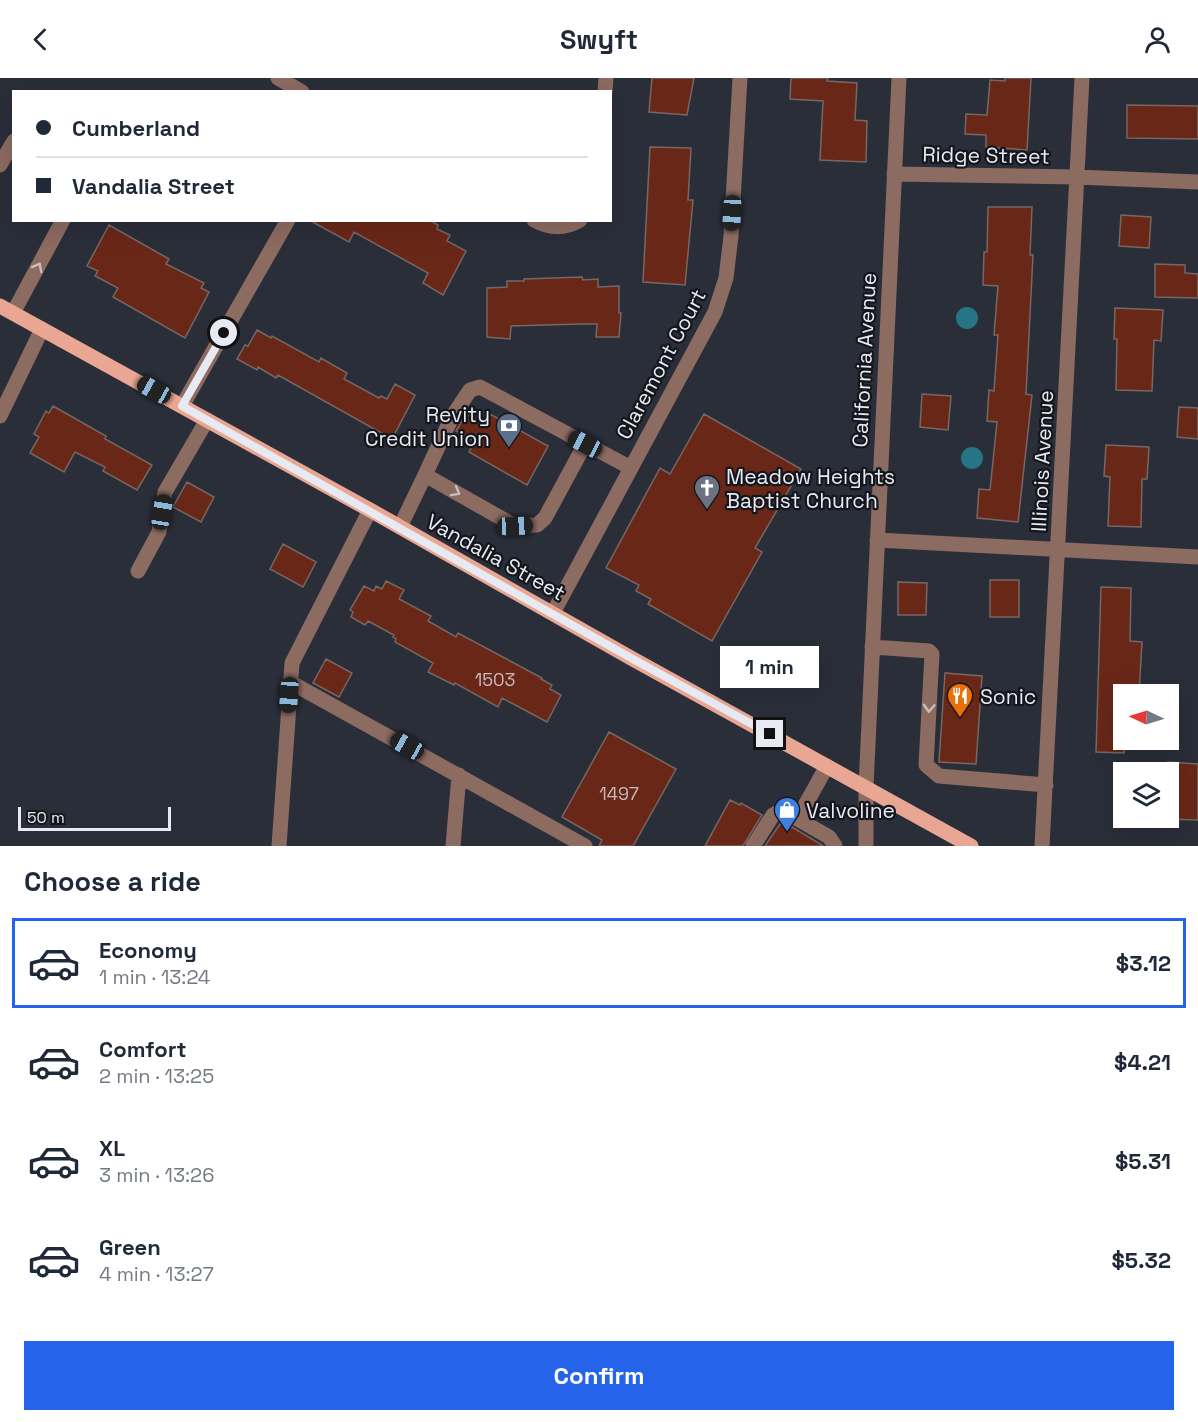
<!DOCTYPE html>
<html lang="en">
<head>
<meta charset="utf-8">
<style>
  :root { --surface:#fff; --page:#f2f2f3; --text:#1f2937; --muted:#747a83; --line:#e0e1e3; --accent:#2563eb }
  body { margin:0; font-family:"Space Grotesk",sans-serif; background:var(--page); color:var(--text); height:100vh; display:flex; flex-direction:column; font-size:22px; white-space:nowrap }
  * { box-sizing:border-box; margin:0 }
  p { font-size:20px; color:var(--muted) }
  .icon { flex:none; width:33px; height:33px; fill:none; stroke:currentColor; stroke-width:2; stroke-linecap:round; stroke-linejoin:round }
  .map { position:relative; height:768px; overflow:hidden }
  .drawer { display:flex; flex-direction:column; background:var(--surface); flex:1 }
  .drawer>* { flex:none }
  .banner { position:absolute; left:12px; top:12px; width:600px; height:132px; border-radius:0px; box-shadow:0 6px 24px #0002; display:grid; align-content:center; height:132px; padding:0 24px; background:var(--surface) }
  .needle { width:39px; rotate:274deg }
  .controls { position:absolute; left:1113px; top:606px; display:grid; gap:12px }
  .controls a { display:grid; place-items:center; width:66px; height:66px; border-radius:0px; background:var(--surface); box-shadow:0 6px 24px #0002; font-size:30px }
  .scale { position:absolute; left:18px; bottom:15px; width:153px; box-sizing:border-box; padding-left:6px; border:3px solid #e7eaf2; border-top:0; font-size:16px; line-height:21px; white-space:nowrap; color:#e7eaf2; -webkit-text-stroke:4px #14161c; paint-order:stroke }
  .end { position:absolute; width:27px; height:27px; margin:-14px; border:8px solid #e7eaf2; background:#111; box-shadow:0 0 0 3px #111 }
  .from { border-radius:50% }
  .bubble { position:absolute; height:42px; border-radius:0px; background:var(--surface); box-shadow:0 6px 24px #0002; font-size:20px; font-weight:700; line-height:42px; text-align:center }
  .car { position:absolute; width:18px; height:36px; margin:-18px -9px; border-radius:8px; box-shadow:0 0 4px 2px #0007; background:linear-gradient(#222 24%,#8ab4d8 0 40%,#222 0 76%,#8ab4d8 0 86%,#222 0) }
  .banner b { display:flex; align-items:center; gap:21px; height:57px; font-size:22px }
  .banner b+b { border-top:2px solid var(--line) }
  .banner i { width:15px; height:15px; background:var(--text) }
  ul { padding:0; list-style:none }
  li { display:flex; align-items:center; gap:18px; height:90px; margin:0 12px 9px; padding:0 12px; border:3px solid transparent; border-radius:0px }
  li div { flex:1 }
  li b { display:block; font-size:22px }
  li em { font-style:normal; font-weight:700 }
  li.active { border-color:var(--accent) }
  li>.icon { width:54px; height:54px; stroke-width:1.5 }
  h2 { padding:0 24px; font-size:27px; line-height:72px }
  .cta { display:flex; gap:12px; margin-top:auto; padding:12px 24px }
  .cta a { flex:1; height:69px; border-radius:0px; background:var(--accent); color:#fff; font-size:24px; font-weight:700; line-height:69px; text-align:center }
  header { display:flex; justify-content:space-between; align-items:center; height:78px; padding:0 24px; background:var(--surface); font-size:27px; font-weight:700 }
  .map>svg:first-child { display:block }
</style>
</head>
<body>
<header><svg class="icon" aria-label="back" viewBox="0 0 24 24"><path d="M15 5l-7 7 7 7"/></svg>Swyft<svg class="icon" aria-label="person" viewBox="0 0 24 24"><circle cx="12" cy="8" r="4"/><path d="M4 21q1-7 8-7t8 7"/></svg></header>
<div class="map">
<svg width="1198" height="768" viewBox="0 0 1198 768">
  <rect width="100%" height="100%" fill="#2a2e39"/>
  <!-- water -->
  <path fill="#257585" d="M956 240a11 11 0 1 1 22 0a11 11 0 1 1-22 0Z
    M961 380a11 11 0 1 1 22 0a11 11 0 1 1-22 0Z"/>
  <!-- building -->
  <path fill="#692718" stroke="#776763" stroke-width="1.5" d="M652,0h42l-7,37 -38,-3z
    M791,0h37l-1,3 30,2 -2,37 12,1 -1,41 -46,-2 3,-59 -33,-2z
    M1005,0h26l-4,72 -41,-3v-12l-21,-1 1,-20 21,1 3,-35 15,1z
    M1127,27l71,1v33l-71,-1z
    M650,69l41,1 -3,52h5l-8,85 -42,-3z
    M988,129h44l-2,48h3l-7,139 6,1 -14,127 -41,-4 2,-29 11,1 7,-68 -10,-1 2,-31 5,1 4,-56h-4l4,-49 -15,-1 1,-33h3z
    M1121,137l30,2 -2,31 -30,-2z
    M309,142h120l9,5 -1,4 13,6 -3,6 19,10 -23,44 -20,-12 5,-10 -74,-41 -5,10z
    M109,147l60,34 -3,5 38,19 -3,5 8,4 -24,46 -72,-41 5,-9 -23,-12 3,-5 -11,-5z
    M1155,186l30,1v8l13,1v24l-43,-1z
    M582,199l1,3 15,-1v8l21,-1v27h2l-2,24h-23l1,-13h-17l-69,2 -1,13 -23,-2v-49l20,-1v-6h17v-2z
    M1115,230l48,2 -2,31 -7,-1 -2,51 -36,-1 1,-51h-3z
    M257,252l14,8 1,-2 47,26 2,-4 26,15 -3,6 35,19 2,-2 6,3 8,-15 20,11 -23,44 -114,-64 -2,3 -18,-11 -1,3 -20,-11 8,-14 3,1z
    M922,316l29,2 -3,34 -28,-3z
    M53,328l53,30 -1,3 47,26 -15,25 -34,-19 2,-4 -30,-15 -11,20 -34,-19 9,-16 -5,-3 12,-23 3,2z
    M1179,329l19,1v31l-21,-2z
    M466,336l19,10 5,-10 58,32 -21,39 -58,-33 6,-11 -19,-10z
    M704,336l97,55 -46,79 7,4 -50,89 -64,-37 3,-5 -15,-8 3,-6 -33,-17 54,-100 10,6z
    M1106,367l43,2 -2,32h-5l-1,48 -33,-1 2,-49 -6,-1z
    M187,404l27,15 -13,25 -28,-15z
    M283,466l33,18 -13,25 -33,-18z
    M990,502h29v37h-29z
    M386,503l18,9 -5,9 32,17 -3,5 28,16 2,-4 84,45 -1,1 11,6 -2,4 11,6 -14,27 -45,-24 -4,9 -43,-24 -1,2 -26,-13 5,-9 -38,-21 1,-3 -3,-2 1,-2 -26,-14 -3,4 -14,-8 2,-5 -3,-2 14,-24 10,5 2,-5 6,3z
    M898,504l29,1 -1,32h-28z
    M1101,509l30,1 -1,53 12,1 -3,52h-15v59l-28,-1z
    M326,581l26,14 -13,24 -26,-14z
    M945,595l37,3 -6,88 -37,-2z
    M609,654l67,37 -43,77h-34l3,-6 -40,-23z
    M1168,684l30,2v56l-30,-1z
    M730,722l10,5 1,-2 21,12 -19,31h-38z
    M782,743l40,24 1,1h-58z"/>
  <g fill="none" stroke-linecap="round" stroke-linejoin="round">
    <!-- minor -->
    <path stroke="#8c6b61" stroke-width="15" d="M278,0l24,14
      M605,14l1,-14
      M0,87l14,-24
      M894,96l183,3 121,5
      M534,142c16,9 31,9 46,0
      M13,235l50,-93
      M182,328l106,-186
      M0,338l42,-87
      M585,366l-40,74 -8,7 -22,1 -90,-51 27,-58 18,-27 10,-3 151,81
      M400,449l25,-52
      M877,462l321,17
      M138,493l21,-39 6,-40 42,-72
      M553,535l162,-301 11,-34 5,-42 9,-158
      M872,569l57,4 3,3 -6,111 13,11 107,9
      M290,604l295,164
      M798,740l29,-52
      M279,768l13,-183 78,-153
      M453,768l6,-71
      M753,768l20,-31 9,-5 47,27 6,9
      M866,768v-59l33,-709
      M1042,768l40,-768"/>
    <!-- major -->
    <path stroke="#e9a793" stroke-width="15" d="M0,228l370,204 261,148 340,188"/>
  </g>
  <!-- one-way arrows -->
  <defs><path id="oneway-chevron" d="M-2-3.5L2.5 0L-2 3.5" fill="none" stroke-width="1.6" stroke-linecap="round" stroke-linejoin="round" transform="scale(1.5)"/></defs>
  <g stroke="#c7bebf">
    <use href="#oneway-chevron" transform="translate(38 189) rotate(-62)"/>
    <use href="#oneway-chevron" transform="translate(456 414) rotate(29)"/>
    <use href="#oneway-chevron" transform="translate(929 630) rotate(93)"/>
  </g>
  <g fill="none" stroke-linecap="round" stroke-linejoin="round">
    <!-- route -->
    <path stroke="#e7eaf2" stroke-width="8" d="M224,255l-42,73 449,252 139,76"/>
  </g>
  <!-- icons -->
  <defs>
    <symbol id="bank-pin" viewBox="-11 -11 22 30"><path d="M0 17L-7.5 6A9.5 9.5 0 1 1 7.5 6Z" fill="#5c6f8a" stroke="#14161c"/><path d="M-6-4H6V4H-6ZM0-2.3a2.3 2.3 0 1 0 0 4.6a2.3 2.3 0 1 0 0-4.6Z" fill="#fff"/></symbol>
    <symbol id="church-pin" viewBox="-11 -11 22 30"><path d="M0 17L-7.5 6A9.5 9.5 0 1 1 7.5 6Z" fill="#6b7280" stroke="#14161c"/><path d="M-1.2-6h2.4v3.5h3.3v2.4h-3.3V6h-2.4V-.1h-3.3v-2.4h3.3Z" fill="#fff"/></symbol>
    <symbol id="restaurant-pin" viewBox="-11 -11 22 30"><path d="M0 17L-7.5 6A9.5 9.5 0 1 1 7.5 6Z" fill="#e8710a" stroke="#14161c"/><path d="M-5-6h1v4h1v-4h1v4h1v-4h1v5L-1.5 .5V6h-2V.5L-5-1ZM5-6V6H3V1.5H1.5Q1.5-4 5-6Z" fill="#fff"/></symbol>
    <symbol id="shop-pin" viewBox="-11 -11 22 30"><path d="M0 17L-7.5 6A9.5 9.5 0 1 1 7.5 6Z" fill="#3f7fe0" stroke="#14161c"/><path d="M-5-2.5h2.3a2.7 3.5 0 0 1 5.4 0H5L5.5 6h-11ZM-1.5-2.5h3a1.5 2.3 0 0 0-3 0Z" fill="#fff"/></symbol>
  </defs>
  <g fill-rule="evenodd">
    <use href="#bank-pin" x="494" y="333" width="30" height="40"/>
    <use href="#church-pin" x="692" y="395" width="30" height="40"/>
    <use href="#restaurant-pin" x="945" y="603" width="30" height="40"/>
    <use href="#shop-pin" x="772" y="717" width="30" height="40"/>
  </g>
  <g text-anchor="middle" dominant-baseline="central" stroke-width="4.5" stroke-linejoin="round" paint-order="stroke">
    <!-- number labels -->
    <g font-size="18" fill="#c8b9bc">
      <text x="495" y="601">1503</text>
      <text x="619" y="715">1497</text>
    </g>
    <!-- street labels -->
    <g font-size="21" fill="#e7eaf2" stroke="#14161c">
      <text transform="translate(986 77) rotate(1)">Ridge Street</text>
      <text transform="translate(864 282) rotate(-87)">California Avenue</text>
      <text transform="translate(661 286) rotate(-62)">Claremont Court</text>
      <text transform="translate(1042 383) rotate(-87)">Illinois Avenue</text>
      <text transform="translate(496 479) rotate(29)">Vandalia Street</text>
    </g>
    <!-- poi labels -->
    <g font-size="21" fill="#e7eaf2" stroke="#14161c" text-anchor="start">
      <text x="490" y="336" text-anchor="end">Revity<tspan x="490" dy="24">Credit Union</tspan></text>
      <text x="726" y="398">Meadow Heights<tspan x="726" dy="24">Baptist Church</tspan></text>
      <text x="980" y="618">Sonic</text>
      <text x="806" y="732">Valvoline</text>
    </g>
  </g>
</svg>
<div class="controls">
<a><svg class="needle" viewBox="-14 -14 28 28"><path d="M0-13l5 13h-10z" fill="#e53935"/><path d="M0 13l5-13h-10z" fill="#747a83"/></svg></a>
<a><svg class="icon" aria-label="layers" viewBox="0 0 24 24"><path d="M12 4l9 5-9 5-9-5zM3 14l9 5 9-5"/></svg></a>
</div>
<div class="scale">50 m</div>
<i class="end from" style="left:224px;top:255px"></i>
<i class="end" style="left:770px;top:656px"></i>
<div class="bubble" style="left:720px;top:568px;width:99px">1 min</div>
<i class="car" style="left:732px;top:135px;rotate:183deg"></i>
<i class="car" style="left:154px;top:312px;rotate:299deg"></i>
<i class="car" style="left:585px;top:366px;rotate:298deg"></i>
<i class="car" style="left:162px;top:434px;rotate:9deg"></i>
<i class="car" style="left:515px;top:448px;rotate:88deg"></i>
<i class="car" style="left:289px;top:617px;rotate:184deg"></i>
<i class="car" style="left:407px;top:668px;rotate:299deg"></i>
<div class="banner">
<b><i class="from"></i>Cumberland</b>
<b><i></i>Vandalia Street</b>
</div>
</div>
<section class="drawer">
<h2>Choose a ride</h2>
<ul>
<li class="active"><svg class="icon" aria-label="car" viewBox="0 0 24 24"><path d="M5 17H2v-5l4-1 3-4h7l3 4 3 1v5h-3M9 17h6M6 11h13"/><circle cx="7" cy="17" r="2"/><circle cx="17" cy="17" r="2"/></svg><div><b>Economy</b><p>1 min · 13:24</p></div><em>$3.12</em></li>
<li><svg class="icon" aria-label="car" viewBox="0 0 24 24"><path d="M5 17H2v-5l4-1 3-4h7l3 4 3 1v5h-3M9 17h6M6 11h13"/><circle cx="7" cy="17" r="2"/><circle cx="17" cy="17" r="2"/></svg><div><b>Comfort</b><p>2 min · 13:25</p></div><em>$4.21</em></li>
<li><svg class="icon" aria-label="car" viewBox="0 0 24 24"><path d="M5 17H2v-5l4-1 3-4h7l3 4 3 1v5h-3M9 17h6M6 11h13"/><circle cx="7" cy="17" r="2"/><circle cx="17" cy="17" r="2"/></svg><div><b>XL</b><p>3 min · 13:26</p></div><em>$5.31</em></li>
<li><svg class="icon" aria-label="car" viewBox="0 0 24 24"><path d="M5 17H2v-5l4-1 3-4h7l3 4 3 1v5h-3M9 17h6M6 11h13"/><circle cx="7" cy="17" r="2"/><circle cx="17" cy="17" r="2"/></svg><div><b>Green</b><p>4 min · 13:27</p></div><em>$5.32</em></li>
</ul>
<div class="cta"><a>Confirm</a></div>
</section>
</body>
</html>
